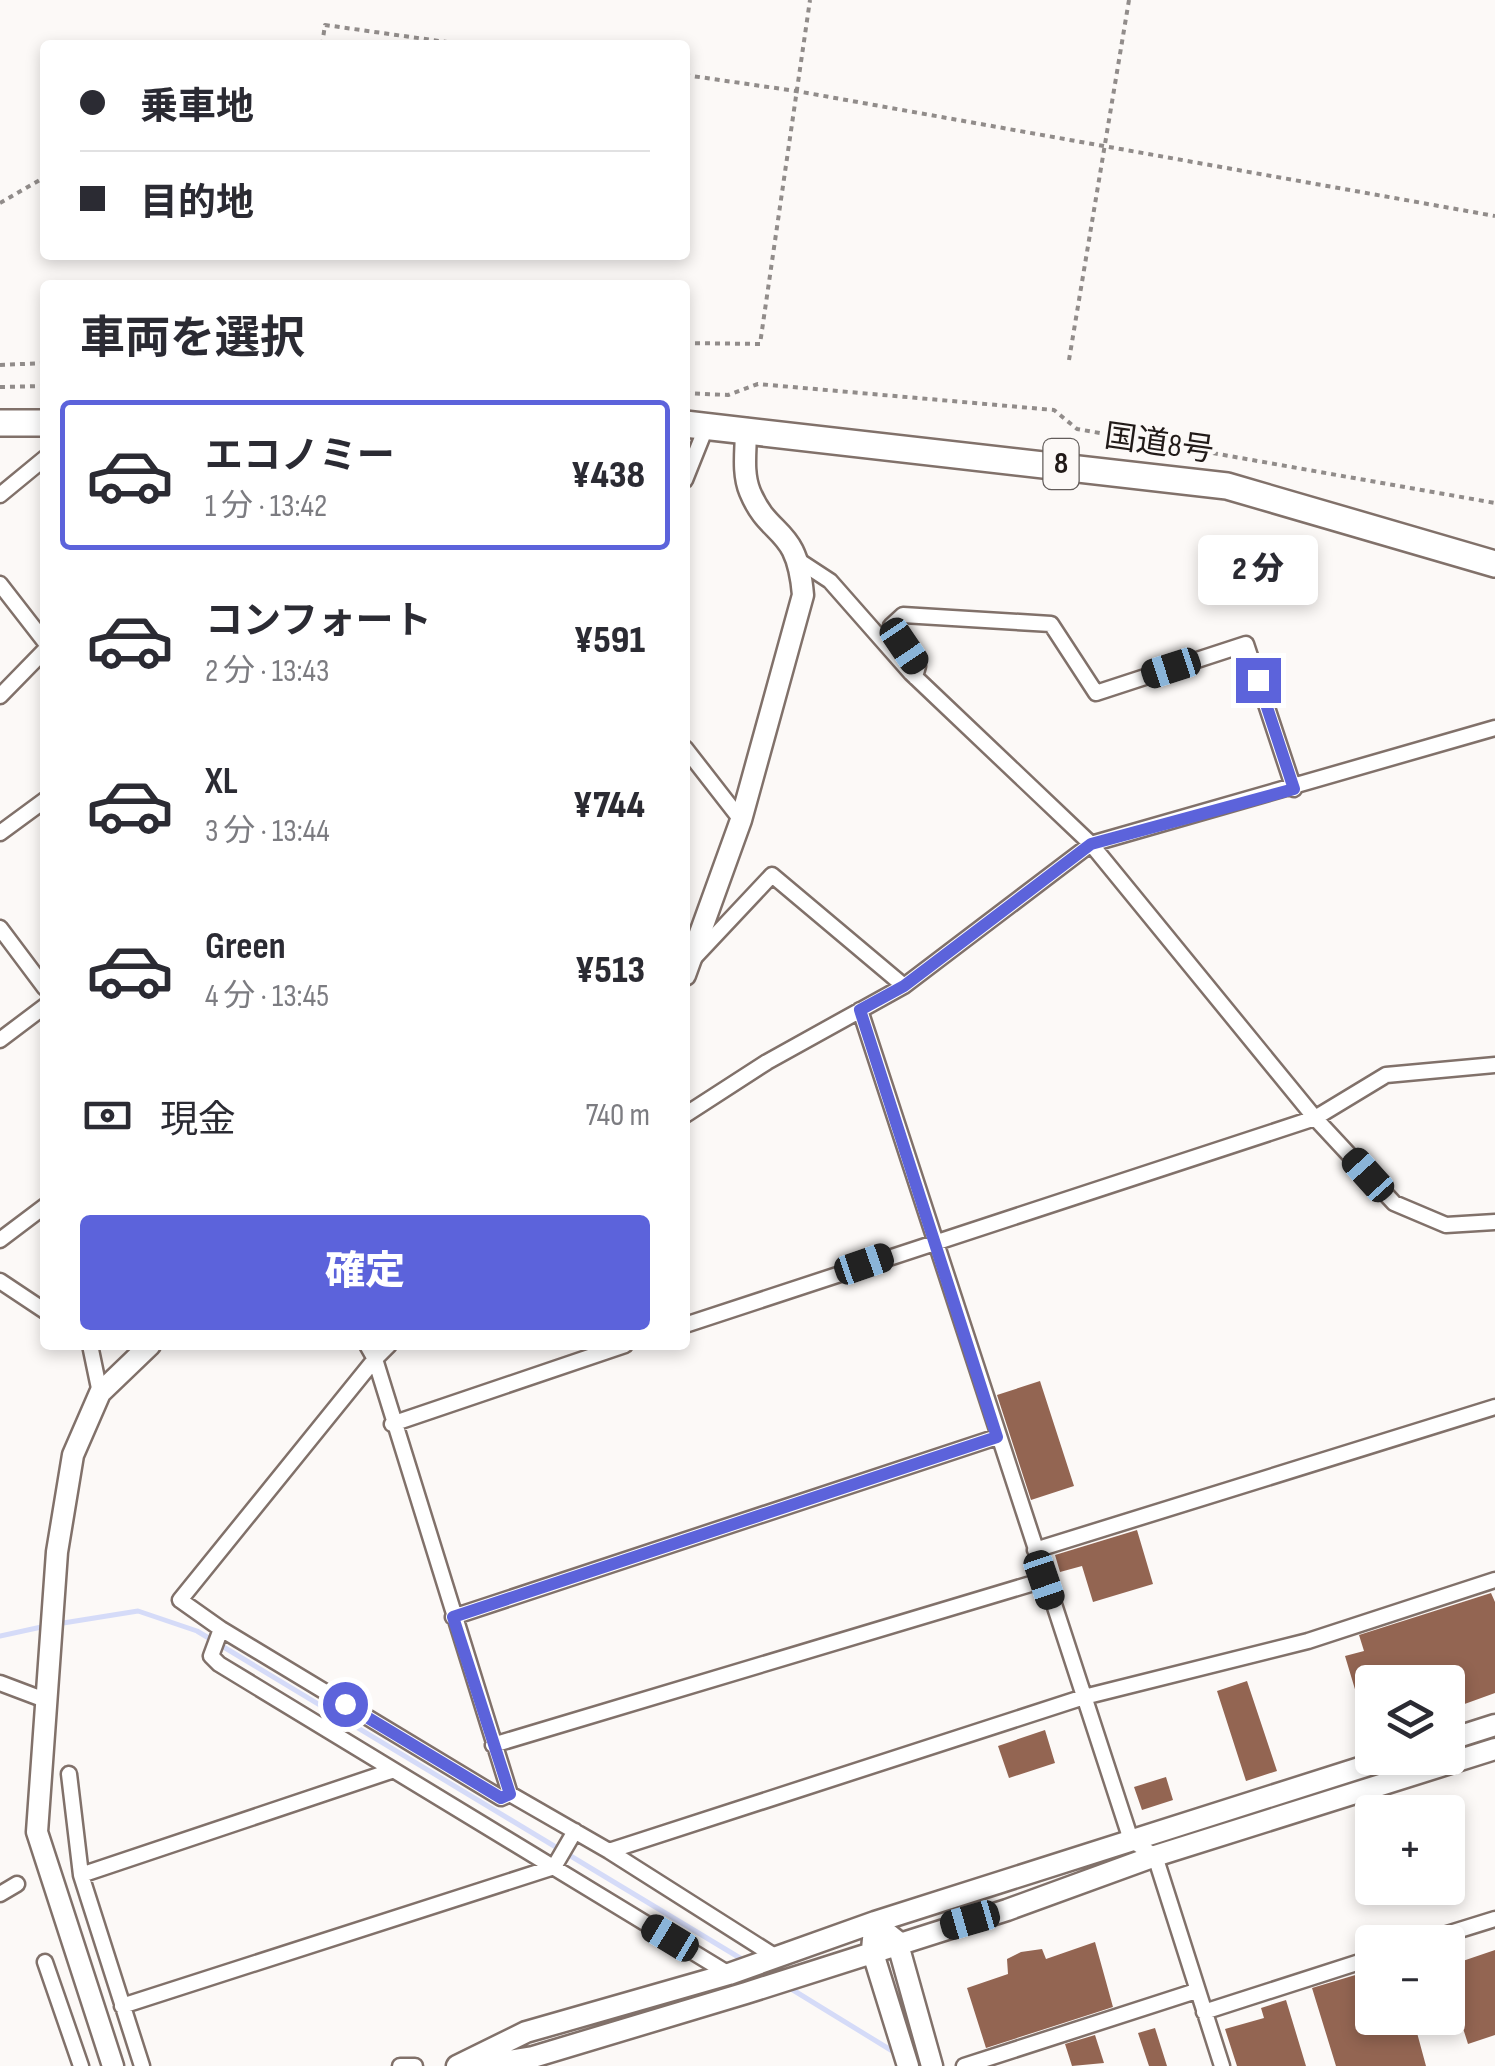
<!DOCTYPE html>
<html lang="ja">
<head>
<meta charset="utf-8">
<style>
  :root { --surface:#fff; --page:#f7f7f7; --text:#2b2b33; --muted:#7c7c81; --line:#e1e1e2; --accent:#5c63db }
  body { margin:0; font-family:"Sofia Sans Condensed","Noto Sans JP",sans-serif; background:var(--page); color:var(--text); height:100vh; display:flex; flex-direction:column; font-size:38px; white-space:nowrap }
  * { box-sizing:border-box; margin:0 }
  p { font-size:32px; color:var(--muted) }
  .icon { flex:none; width:55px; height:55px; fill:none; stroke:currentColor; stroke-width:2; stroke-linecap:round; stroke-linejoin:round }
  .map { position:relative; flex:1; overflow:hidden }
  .sheet { position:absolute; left:40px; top:280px; width:650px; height:1070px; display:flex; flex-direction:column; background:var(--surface); border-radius:10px; box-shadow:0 5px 15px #0003 }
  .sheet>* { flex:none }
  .banner { position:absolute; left:40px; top:40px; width:650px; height:220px; border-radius:10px; box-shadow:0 5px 15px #0003; display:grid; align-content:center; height:220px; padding:0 40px; background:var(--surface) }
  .buttons { position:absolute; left:1355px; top:1665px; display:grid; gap:20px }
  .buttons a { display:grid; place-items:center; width:110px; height:110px; border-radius:10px; background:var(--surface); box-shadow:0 5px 15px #0003; font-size:50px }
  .end { position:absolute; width:45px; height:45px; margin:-22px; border:12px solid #5c63db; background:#fff; box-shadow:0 0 0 5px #fff }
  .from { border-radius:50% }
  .bubble { position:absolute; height:70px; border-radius:10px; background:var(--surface); box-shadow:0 5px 15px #0003; font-size:32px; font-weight:800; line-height:70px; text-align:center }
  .car { position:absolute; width:30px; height:60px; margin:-30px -15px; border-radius:12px; box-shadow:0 0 8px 2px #0007; background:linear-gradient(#222 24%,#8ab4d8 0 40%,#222 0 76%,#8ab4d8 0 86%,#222 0) }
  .banner b { display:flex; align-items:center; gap:35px; height:95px; font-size:38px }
  .banner b+b { border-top:2px solid var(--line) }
  .banner i { width:25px; height:25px; background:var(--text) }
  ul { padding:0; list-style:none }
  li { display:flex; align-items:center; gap:30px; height:150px; margin:0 20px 15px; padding:0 20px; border:5px solid transparent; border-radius:10px }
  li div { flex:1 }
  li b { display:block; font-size:38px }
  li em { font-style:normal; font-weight:800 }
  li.active { border-color:var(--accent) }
  li>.icon { width:90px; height:90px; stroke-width:1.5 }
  h2 { padding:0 40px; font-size:45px; line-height:120px }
  .pay { display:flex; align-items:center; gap:25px; height:110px; padding:0 40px; font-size:38px }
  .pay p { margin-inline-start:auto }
  .primary-button { display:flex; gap:20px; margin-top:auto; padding:20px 40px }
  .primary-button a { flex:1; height:115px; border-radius:10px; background:var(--accent); color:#fff; font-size:40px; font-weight:800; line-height:115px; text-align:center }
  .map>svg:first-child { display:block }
</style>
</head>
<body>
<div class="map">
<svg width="1495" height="2066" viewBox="0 0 1495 2066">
  <rect width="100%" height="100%" fill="#fcf9f7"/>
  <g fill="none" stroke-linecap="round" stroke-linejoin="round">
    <!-- stream -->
    <path stroke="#d5dbf8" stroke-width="5" d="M57,1624l81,-13 59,20 548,330
      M0,1636l46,-10
      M788,1987l106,65"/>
  </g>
  <!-- building -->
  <path fill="#936552" d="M1040,1381l34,105 -43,14 -34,-105z
    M1137,1530l16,54 -60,18 -11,-36 -22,6 -5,-17z
    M1491,1593l4,9v91l-47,17v-28h-76v53l-3,1 -24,-80 19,-5 -5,-16z
    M1247,1681l30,90 -31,10 -29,-90z
    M1045,1730l10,33 -46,15 -11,-32z
    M1166,1777l7,23 -31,10 -8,-23z
    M1095,1942l18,65 -127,41 -19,-60 41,-14 -1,-15 14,-7 21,-3 4,10z
    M1495,1950v85l-27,9 -20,-63v-15z
    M1372,1970v48h41l13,48h-90l-24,-78z
    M1286,2000l20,66h-69l-12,-37 39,-11 -3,-10z
    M1155,2028l12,38h-18l-11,-33z
    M1095,2035l9,28 -32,3 -7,-22z"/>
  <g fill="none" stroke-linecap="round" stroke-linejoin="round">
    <defs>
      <path id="street" d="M685,480l22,-55
        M0,495l45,-37
        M801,562l29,19 81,92 180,171 224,274 79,85 52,22 49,-3
        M0,584l45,58
        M915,677l3,-11 -27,-40 12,-11 148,9 45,69 150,-49 48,145
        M0,696l45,-46
        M685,748l56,72
        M0,833l45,-33
        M0,928l45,60
        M695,957l77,-82 132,111
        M860,1010l271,830 24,16 67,210
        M0,1040l45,-34
        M685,1115l82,-53 137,-76 187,-142 404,-116
        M0,1240l45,-34
        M0,1281l45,30
        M685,1325l630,-207 71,-43 109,-10
        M90,1345l10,48
        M367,1345l8,14 -195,241 41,29 280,169 9,-4
        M389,1345l-14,14 135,435 99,57 167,106
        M392,1424l233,-79
        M1035,1550l460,-143
        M453,1617l544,-180
        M221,1629l-10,27 8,8 510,310
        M0,1683l45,17
        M493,1745l551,-165
        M69,1774l12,101
        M609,1851l475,-154 224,-56 187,-61
        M0,1894l17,-10
        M1421,1942l74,-23
        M45,1962l36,104
        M122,2006l432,-139 21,-36
        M1204,2012l168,-54
        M142,2066l-61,-191 310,-104
        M400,2066h15
        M964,2066l232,-75"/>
      <path id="secondary" d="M685,975l56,-155 62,-225c-6,-71 -33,-55 -53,-103 -8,-19 -4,-42 -4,-63
        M1448,1740l47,-15
        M887,1933l10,8 35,125
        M873,1939l-1,11 36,116
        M113,2066l-76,-234 20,-280 16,-97 27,-62 50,-48
        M457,2066l69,-34 203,-58 146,-52 516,-164
        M480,2066l53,-9 213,-64 261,-83 148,-54 340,-107"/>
      <path id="highway" d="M0,423h45
        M685,424l542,62 268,78"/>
    </defs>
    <!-- street casing -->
    <use href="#street" stroke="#81716a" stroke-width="19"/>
    <!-- secondary casing -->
    <use href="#secondary" stroke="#81716a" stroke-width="25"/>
    <!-- highway casing -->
    <use href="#highway" stroke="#81716a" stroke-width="30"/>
    <!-- path -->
    <path stroke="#918c8a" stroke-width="4" stroke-dasharray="5 5" stroke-linecap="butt" d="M322,45l3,-20 143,20
      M685,75l111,16 699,125
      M0,203l45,-26
      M685,343l75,1 50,-344
      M1069,360l60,-360
      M0,365l45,-2
      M0,387l45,-1
      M685,393l43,2 30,-11 296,26 23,19 418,74"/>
    <!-- street -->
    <use href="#street" stroke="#fff" stroke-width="14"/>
    <!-- secondary -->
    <use href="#secondary" stroke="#fff" stroke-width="20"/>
    <!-- highway -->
    <use href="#highway" stroke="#fff" stroke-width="25"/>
  </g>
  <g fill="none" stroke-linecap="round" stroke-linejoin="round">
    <!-- route -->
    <path stroke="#5c63db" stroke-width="12" d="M345,1704l156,94 9,-4 -57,-177 544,-180 -137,-427 44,-24 187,-142 203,-55 -36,-109"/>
  </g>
  <g text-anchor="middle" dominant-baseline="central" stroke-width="10" stroke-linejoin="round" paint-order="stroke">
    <!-- shield labels -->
    <rect fill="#fcf9f7" stroke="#635d5b" stroke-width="2.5" x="1043.5" y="439" width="35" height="50" rx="8"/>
    <g font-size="30" font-weight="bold" fill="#211a18">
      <text x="1061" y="464">8</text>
    </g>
    <!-- street labels -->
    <g font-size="32" fill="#211a18" stroke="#fcf9f7">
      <text transform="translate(1159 444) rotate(8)">国道8号</text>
    </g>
  </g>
</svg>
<div class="buttons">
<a><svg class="icon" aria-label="layers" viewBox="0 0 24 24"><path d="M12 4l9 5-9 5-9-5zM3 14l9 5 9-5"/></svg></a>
<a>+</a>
<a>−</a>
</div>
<i class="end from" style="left:345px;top:1704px"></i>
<i class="end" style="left:1258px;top:680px"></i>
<div class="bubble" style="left:1198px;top:535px;width:120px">2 分</div>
<i class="car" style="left:904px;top:646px;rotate:146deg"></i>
<i class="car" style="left:1171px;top:668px;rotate:252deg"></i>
<i class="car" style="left:1368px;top:1175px;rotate:318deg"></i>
<i class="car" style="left:864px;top:1264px;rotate:71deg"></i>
<i class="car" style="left:1044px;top:1580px;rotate:161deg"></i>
<i class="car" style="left:970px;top:1920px;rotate:254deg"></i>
<i class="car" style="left:670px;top:1938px;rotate:301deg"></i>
<div class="banner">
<b><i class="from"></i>乗車地</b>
<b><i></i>目的地</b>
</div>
<section class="sheet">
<h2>車両を選択</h2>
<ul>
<li class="active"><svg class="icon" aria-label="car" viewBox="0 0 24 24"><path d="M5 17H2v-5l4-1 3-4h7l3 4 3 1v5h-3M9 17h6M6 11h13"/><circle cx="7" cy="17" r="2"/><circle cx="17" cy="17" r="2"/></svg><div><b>エコノミー</b><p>1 分 · 13:42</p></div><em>¥438</em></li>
<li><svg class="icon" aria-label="car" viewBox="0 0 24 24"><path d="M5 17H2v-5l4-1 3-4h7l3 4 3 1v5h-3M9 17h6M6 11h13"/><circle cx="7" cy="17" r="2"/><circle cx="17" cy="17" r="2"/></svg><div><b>コンフォート</b><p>2 分 · 13:43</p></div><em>¥591</em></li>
<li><svg class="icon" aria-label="car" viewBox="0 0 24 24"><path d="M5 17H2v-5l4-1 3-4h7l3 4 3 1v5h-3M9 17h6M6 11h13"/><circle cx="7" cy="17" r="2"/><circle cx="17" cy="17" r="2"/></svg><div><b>XL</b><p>3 分 · 13:44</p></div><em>¥744</em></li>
<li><svg class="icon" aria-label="car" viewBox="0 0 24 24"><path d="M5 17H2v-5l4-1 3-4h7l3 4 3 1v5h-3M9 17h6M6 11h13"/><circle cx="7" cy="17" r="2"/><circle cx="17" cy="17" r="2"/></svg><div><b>Green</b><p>4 分 · 13:45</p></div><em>¥513</em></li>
</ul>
<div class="pay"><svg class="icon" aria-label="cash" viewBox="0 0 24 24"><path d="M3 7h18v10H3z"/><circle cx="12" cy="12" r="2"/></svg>現金<p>740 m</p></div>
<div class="primary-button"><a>確定</a></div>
</section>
</div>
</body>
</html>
